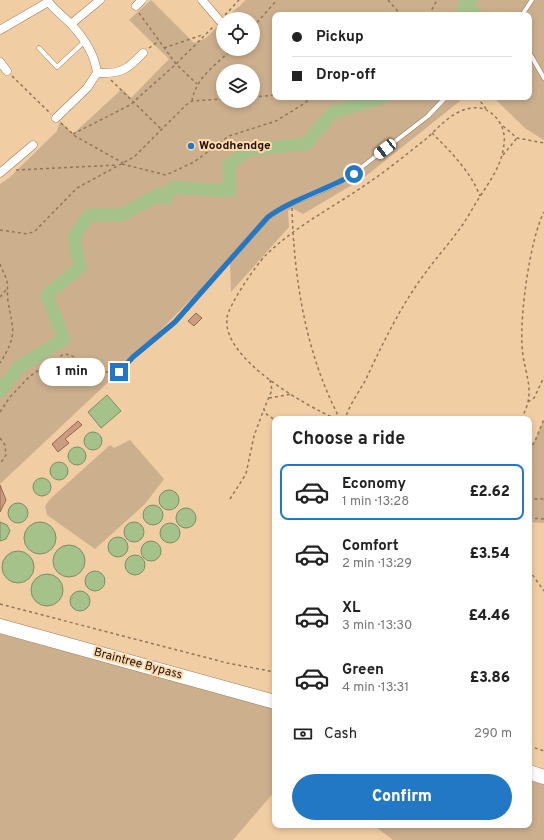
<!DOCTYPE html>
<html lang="en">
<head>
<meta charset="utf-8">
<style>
  :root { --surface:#fff; --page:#f2f2f2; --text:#222; --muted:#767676; --line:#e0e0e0; --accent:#2378c6 }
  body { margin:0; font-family:Overpass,sans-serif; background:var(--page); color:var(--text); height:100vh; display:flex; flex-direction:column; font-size:15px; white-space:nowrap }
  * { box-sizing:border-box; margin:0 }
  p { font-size:13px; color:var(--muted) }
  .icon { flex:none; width:22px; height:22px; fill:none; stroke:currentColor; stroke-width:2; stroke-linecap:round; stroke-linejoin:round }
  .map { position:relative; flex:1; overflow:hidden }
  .details { position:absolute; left:272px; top:416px; width:260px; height:412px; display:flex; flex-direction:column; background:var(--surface); border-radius:8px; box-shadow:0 2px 6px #0003 }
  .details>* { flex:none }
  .top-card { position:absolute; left:272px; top:12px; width:260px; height:88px; border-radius:8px; box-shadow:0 2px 6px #0003; display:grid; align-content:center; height:88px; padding:0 20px; background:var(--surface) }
  .controls { position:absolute; left:216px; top:12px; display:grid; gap:8px }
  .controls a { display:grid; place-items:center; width:44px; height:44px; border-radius:50%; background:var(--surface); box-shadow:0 2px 6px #0003; font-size:20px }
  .end { position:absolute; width:18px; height:18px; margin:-9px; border:5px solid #2378c6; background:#fff; box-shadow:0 0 0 2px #fff }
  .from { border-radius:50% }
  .bubble { position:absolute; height:28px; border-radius:14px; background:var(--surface); box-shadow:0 2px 6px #0003; font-size:13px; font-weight:800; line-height:28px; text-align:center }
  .car { position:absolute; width:12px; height:24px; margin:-12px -6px; border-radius:5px; box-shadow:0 0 3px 1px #0007; background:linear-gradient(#fff 24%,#345 0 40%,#fff 0 76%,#345 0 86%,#fff 0) }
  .top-card b { display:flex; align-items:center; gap:14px; height:38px; font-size:15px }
  .top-card b+b { border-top:1px solid var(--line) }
  .top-card i { width:10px; height:10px; background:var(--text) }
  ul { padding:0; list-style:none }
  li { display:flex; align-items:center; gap:12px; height:56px; margin:0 8px 6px; padding:0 12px; border:2px solid transparent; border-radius:8px }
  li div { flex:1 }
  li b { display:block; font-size:15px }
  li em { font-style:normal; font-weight:800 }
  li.active { border-color:var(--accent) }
  li>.icon { width:36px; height:36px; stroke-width:1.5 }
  h2 { padding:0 20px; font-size:18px; line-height:48px }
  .pay { display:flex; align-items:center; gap:10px; height:44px; padding:0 20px; font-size:15px }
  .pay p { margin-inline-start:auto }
  .button { display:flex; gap:8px; margin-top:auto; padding:8px 20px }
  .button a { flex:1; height:46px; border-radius:24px; background:var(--accent); color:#fff; font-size:16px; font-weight:800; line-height:46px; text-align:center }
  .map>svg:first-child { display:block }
</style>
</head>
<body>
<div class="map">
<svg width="544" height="840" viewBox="0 0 544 840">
  <rect width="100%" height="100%" fill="#f1cda3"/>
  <!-- green -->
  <path fill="#ccaf8d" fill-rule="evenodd" d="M151,0l43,43 12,-5 17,-17v28h30v-30h-28l21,-19h298v140l-18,-11 -33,-32h36v-82h-254v82h190l-103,82 -59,35 -11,-6 -4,3 1,16 -58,65 -1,-32 -111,112 -119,112v-300l9,-6 48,-47 3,-10 13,13 49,-45 9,9 38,-39 -40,-39zM223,71h30v30h-30z
    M544,420v103l-15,-1v-69z
    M130,440l34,39 -19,25 -50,45 -48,-34 -2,-9 5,-7 60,-54 4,3z
    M0,634l275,73v84l-42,49h-233z
    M529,779l15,4v57h-151l-20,-15h156z"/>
  <!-- water -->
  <path fill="#a5c28b" stroke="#7c8d62" d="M107,395l14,16 -20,17 -13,-16z
    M84 441a9 9 0 1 1 18 0a9 9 0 1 1-18 0Z
    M68 456a9 9 0 1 1 18 0a9 9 0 1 1-18 0Z
    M50 471a9 9 0 1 1 18 0a9 9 0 1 1-18 0Z
    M33 487a9 9 0 1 1 18 0a9 9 0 1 1-18 0Z
    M159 500a10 10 0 1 1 20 0a10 10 0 1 1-20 0Z
    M8 513a10 10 0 1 1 20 0a10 10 0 1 1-20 0Z
    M143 515a10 10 0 1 1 20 0a10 10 0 1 1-20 0Z
    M176 518a10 10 0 1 1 20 0a10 10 0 1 1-20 0Z
    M0,522l7,3 3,6 -4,8 -6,2z
    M124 532a10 10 0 1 1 20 0a10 10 0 1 1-20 0Z
    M24 538a16 16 0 1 1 32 0a16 16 0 1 1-32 0Z
    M160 533a10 10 0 1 1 20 0a10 10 0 1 1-20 0Z
    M108 547a10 10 0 1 1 20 0a10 10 0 1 1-20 0Z
    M141 551a10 10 0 1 1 20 0a10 10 0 1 1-20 0Z
    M53 561a16 16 0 1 1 32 0a16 16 0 1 1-32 0Z
    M2 567a16 16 0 1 1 32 0a16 16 0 1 1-32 0Z
    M125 565a10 10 0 1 1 20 0a10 10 0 1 1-20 0Z
    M85 581a10 10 0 1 1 20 0a10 10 0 1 1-20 0Z
    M31 590a16 16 0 1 1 32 0a16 16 0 1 1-32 0Z
    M70 601a10 10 0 1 1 20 0a10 10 0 1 1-20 0Z"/>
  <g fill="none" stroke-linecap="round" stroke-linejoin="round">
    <!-- river -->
    <path stroke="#a5c28b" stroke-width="13" d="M466,2l6,10 5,3
      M461,15l5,-13 5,-2
      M0,391l19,-24 45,-28 -17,-44 33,-28 -6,-30 15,-22h32l39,-21 5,5 8,-12 57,4 -1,-26 19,-15 58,-6 26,-31 51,-16"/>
  </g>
  <!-- building -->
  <path fill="#cc9c81" stroke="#93674d" d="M196,313l6,5 -8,8 -6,-5z
    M78,421l4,4 -17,14 4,4 -11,9 -6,-8z
    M0,485l6,15 -6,12z"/>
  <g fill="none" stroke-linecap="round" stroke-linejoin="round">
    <defs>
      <path id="service" d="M522,15l10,-15
        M39,48l18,19 27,-25
        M529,52l15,26
        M119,372l14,-15 42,-35 93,-105 13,-9 54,-23 19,-12 74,-57 18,-19"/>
      <path id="minor" d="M47,0c7,10 16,16 24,24 12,13 24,31 26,49l-10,15 -31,30
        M202,0l18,21
        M136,6l6,-6
        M71,24l29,-24
        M0,30l48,-28
        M0,62l7,9
        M97,73c24,1 30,-3 46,-20
        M0,173l33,-28"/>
      <path id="trunk" d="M0,626l275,76
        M529,772l15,5"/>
    </defs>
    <!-- service casing -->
    <use href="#service" stroke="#9c7b53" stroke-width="5"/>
    <!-- minor casing -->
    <use href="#minor" stroke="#9c7b53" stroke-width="9"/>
    <!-- trunk casing -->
    <use href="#trunk" stroke="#9c7b53" stroke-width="15"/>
    <!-- path -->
    <path stroke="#907759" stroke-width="1.5" stroke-dasharray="3 3" stroke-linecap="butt" d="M388,0l13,15
      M139,13l37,51 21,20
      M225,15l14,-15
      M429,15l8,-15
      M253,27l24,-27
      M149,48l10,-7
      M164,48l38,-13
      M12,76l39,38
      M111,80l50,49
      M253,97l22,-2
      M477,97l10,13
      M192,101c4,-24 24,-36 40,-52
      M61,123l14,13 48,27
      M503,126l14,12 27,5
      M432,133c18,18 39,39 48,63
      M73,134l57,-29 46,-41 38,-38
      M503,155l14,-17
      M122,164l44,11 28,-13 35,-26 47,-15 29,-18 6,-6
      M16,170l102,-5
      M292,208c2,72 14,147 48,211
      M0,230l28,4 7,-3 42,-43 57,-31 52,-52 6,-4 31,-2
      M0,264c2,6 6,12 7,18 1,6 0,12 1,19 5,30 10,33 -8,62
      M0,297l7,-8
      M270,380l2,10 -8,19 1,4 10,7
      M269,398l23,-4
      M528,402l6,-4 10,-21
      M0,412l10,-15 19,-20 14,-10 12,-4 8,-9c19,1 15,14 28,20l8,-2h16
      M336,419c-31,-14 -114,-60 -109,-101 1,-12 29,-53 38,-62 31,-31 71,-50 106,-75 19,-13 37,-28 55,-42 13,-12 27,-29 46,-31 19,-3 35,17 32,36 -2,21 -14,37 -25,54 -7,11 -13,23 -21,33 -10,14 -22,27 -32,41 -25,33 -43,71 -61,109 -7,12 -16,25 -20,38
      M521,419c17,-29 2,-45 1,-74 -2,-31 8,-106 22,-133
      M0,438l5,7 1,10 -6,9
      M529,450l6,-9 9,-22
      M230,499l16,-25 8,-38 10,-27
      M529,501l3,-2h12
      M529,518l15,1
      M529,570l15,21
      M0,604l227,59 48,9
      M529,746l15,5"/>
    <!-- service -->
    <use href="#service" stroke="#fff" stroke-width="4"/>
    <!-- minor -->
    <use href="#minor" stroke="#fff" stroke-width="8"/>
    <!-- trunk -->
    <use href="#trunk" stroke="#fff" stroke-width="14"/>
  </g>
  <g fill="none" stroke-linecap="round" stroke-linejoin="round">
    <!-- route -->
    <path stroke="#2378c6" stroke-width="5" d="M119,372l14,-15 42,-35 93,-105c26,-19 59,-27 86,-43"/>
  </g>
  <!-- markers -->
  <circle fill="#2378c6" stroke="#ffdab0" stroke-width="1.5" cx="191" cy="146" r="4"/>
  <g text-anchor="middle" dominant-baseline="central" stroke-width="4" stroke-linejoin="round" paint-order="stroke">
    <!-- poi labels -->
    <g font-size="12" font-weight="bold" fill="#1e1203" stroke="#ffdab0" text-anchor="start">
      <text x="199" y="146">Woodhendge</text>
    </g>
    <!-- street labels -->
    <g font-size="12" fill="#1e1203" stroke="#ffdab0">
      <text transform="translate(138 664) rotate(15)">Braintree Bypass</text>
    </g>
  </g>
</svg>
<div class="controls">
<a><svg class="icon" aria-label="locate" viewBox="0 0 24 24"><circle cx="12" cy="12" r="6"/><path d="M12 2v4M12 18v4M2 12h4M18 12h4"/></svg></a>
<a><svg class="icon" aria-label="layers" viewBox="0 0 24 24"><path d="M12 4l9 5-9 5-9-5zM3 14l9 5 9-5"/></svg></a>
</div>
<i class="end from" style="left:354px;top:174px"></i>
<i class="end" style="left:119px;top:372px"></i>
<div class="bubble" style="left:39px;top:358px;width:66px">1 min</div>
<i class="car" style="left:385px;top:149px;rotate:232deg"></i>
<div class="top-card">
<b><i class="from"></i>Pickup</b>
<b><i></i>Drop-off</b>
</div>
<section class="details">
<h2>Choose a ride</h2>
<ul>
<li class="active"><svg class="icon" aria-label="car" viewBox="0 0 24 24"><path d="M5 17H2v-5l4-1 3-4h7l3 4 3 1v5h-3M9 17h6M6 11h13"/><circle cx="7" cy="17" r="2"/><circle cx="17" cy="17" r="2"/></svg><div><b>Economy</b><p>1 min · 13:28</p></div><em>£2.62</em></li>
<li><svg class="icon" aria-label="car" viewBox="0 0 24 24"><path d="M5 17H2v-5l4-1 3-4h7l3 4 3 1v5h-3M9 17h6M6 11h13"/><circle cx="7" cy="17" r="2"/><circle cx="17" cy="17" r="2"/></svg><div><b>Comfort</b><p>2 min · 13:29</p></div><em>£3.54</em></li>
<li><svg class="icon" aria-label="car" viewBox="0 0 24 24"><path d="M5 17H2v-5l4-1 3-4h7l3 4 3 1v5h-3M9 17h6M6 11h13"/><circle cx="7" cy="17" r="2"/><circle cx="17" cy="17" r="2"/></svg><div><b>XL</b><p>3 min · 13:30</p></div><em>£4.46</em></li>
<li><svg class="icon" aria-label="car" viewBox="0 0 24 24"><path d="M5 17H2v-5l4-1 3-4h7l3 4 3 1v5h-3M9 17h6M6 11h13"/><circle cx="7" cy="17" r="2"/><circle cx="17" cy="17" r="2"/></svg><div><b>Green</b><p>4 min · 13:31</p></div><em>£3.86</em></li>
</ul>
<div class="pay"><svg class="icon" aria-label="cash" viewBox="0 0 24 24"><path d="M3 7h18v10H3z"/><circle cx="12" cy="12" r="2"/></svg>Cash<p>290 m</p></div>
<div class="button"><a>Confirm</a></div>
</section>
</div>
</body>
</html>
